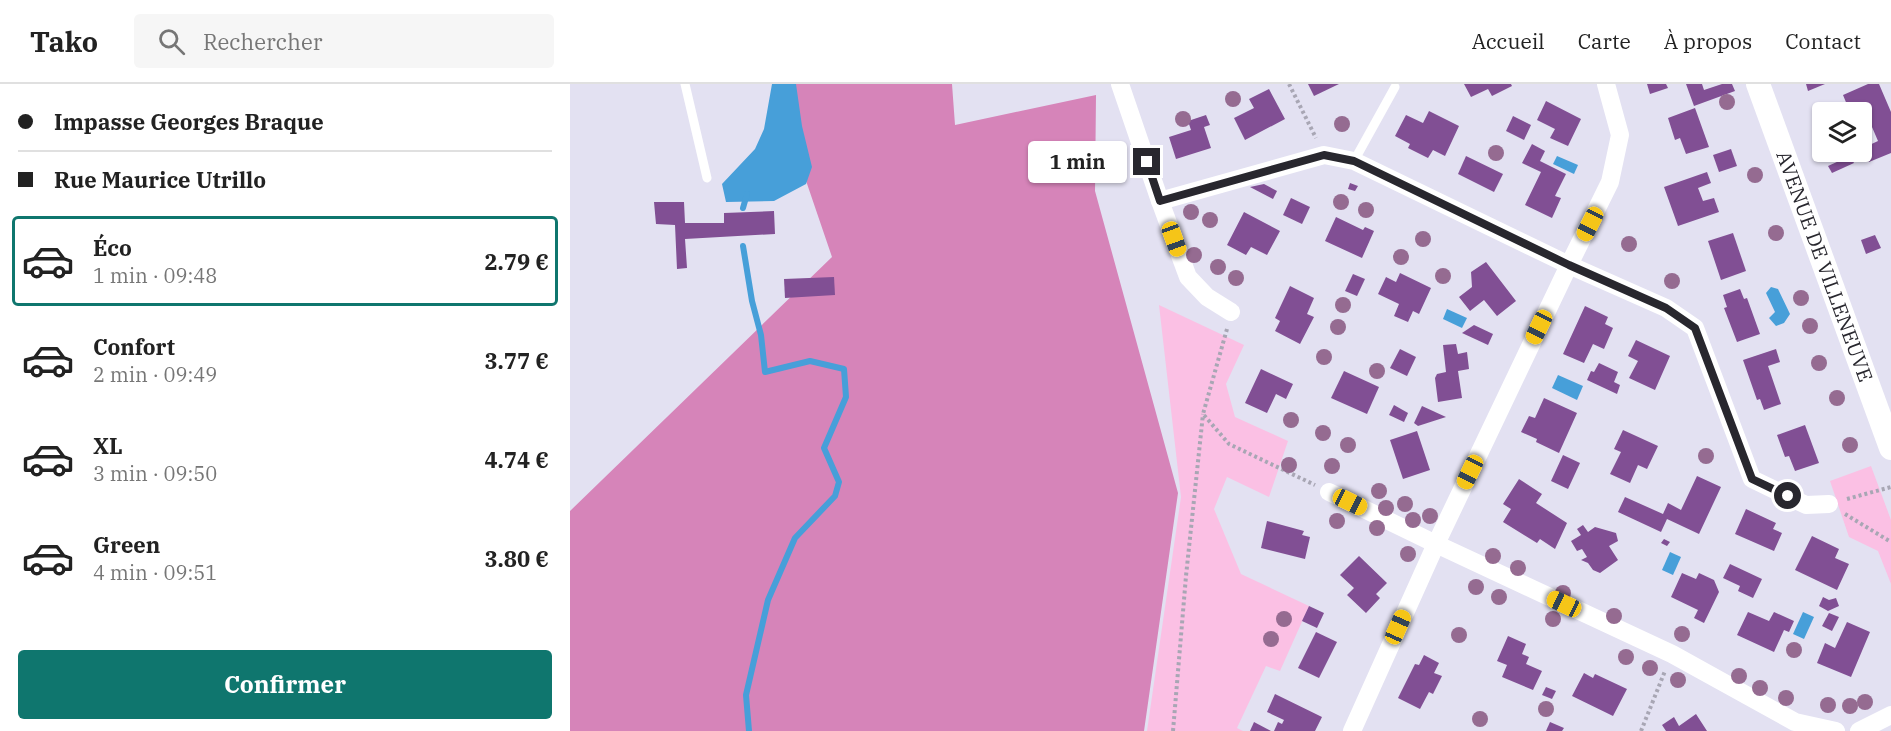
<!DOCTYPE html>
<html lang="fr">
<meta charset="utf-8">
<style>
body{margin:0;font-family:"IBM Plex Serif",serif;background:#f6f6f6;color:#222;height:100vh;display:flex;flex-direction:column;font-size:22px;white-space:nowrap}
*{box-sizing:border-box;margin:0}
p{font-size:20px;color:#767676}
.icon{flex:none;width:33px;height:33px;fill:none;stroke:currentColor;stroke-width:2;stroke-linecap:round;stroke-linejoin:round}
.map{position:relative;flex:1;overflow:hidden}
.side{display:flex;flex-direction:column;background:#fff;width:570px}
.side>*{flex:none}
.guide{display:grid;align-content:center;height:132px;padding:0 18px;background:#fff}
.tools{position:absolute;left:1242px;top:18px;display:grid;gap:12px}
.tools a{display:grid;place-items:center;width:60px;height:60px;border-radius:6px;background:#fff;box-shadow:0 2px 4px #0004;font-size:30px}
.end{position:absolute;width:27px;height:27px;margin:-14px;border:8px solid #28272e;background:#fff;box-shadow:0 0 0 3px #fff}
.from{border-radius:50%}
.bubble{position:absolute;height:42px;border-radius:6px;background:#fff;box-shadow:0 2px 4px #0004;font-size:20px;font-weight:700;line-height:42px;text-align:center}
.car{position:absolute;width:18px;height:36px;margin:-18px -9px;border-radius:8px;box-shadow:0 0 4px 2px #0007;background:linear-gradient(#f5c518 24%,#345 0 40%,#f5c518 0 76%,#345 0 86%,#f5c518 0)}
.guide b{display:flex;align-items:center;gap:21px;height:57px;font-size:22px}
.guide b+b{border-top:2px solid #e0e0e0}
.guide i{width:15px;height:15px;background:#222}
ul{padding:0;list-style:none}
li{display:flex;align-items:center;gap:18px;height:90px;margin:0 12px 9px;padding:0 6px;border:3px solid transparent;border-radius:6px}
li div{flex:1}
li b{display:block;font-size:22px}
li em{font-style:normal;font-weight:700}
li.on{border-color:#0f766e}
li>.icon{width:54px;height:54px;stroke-width:1.5}
.cta{display:flex;gap:12px;margin-top:auto;padding:12px 18px}
.cta a{flex:1;height:69px;border-radius:6px;background:#0f766e;color:#fff;font-size:24px;font-weight:700;line-height:69px;text-align:center}
header{display:flex;align-items:center;gap:36px;box-sizing:border-box;height:84px;padding:0 30px;background:#fff;border-bottom:2px solid #e0e0e0}
header strong{font-size:28px}
nav{display:flex;gap:33px;margin-inline-start:auto;font-size:21px}
.search{width:420px;height:54px;background:#f6f6f6;display:flex;align-items:center;gap:15px;box-sizing:border-box;padding:0 21px;border-radius:6px;color:#767676;font-size:22px}
main{display:flex;flex:1;min-height:0}
.map>svg:first-child{display:block}
.green{fill:#fbc0e4}
.forest{fill:#d684b9}
.water{fill:#479fd9}
.lines{fill:none;stroke-linecap:round;stroke-linejoin:round}
.stream{stroke:#479fd9;stroke-width:6}
.building{fill:#814f94}
.path{stroke:#a8a6b4;stroke-width:4;stroke-dasharray:3 3;stroke-linecap:butt}
.lane{stroke:#fff;stroke-width:9}
.street{stroke:#fff;stroke-width:18}
.secondary{stroke:#fff;stroke-width:24}
.tree{fill:#956b91}
.route{stroke:#28272e;stroke-width:8}
.labels{text-anchor:middle;stroke-width:6;stroke-linejoin:round;paint-order:stroke}
.street-label{font-size:20px;fill:#28272e;stroke:#e3e1f2}
</style>
<header>
<strong>Tako</strong>
<div class="search"><svg class="icon" aria-label="search" viewBox="0 0 24 24"><circle cx="10" cy="10" r="6"/><path d="M15 15l6 6"/></svg>Rechercher</div>
<nav><a>Accueil</a><a>Carte</a><a>À propos</a><a>Contact</a></nav>
</header>
<main>
<section class="side">
<div class="guide">
<b><i class="from"></i>Impasse Georges Braque</b>
<b><i></i>Rue Maurice Utrillo</b>
</div>
<ul>
<li class="on"><svg class="icon" aria-label="car" viewBox="0 0 24 24"><path d="M5 17H2v-5l4-1 3-4h7l3 4 3 1v5h-3M9 17h6M6 11h13"/><circle cx="7" cy="17" r="2"/><circle cx="17" cy="17" r="2"/></svg><div><b>Éco</b><p>1 min · 09:48</p></div><em>2.79 €</em></li>
<li><svg class="icon" aria-label="car" viewBox="0 0 24 24"><path d="M5 17H2v-5l4-1 3-4h7l3 4 3 1v5h-3M9 17h6M6 11h13"/><circle cx="7" cy="17" r="2"/><circle cx="17" cy="17" r="2"/></svg><div><b>Confort</b><p>2 min · 09:49</p></div><em>3.77 €</em></li>
<li><svg class="icon" aria-label="car" viewBox="0 0 24 24"><path d="M5 17H2v-5l4-1 3-4h7l3 4 3 1v5h-3M9 17h6M6 11h13"/><circle cx="7" cy="17" r="2"/><circle cx="17" cy="17" r="2"/></svg><div><b>XL</b><p>3 min · 09:50</p></div><em>4.74 €</em></li>
<li><svg class="icon" aria-label="car" viewBox="0 0 24 24"><path d="M5 17H2v-5l4-1 3-4h7l3 4 3 1v5h-3M9 17h6M6 11h13"/><circle cx="7" cy="17" r="2"/><circle cx="17" cy="17" r="2"/></svg><div><b>Green</b><p>4 min · 09:51</p></div><em>3.80 €</em></li>
</ul>
<div class="cta"><a>Confirmer</a></div>
</section>
<div class="map">
<svg width="1321" height="647" viewBox="0 0 1321 647">
<rect width="100%" height="100%" fill="#e3e1f2"/>
<!-- green -->
<g class="green">
<path d="M589,221L674,261L656,300L665,333L718,357L699,413L657,393L644,425L671,490L739,522L710,587L696,582L667,644L673,647H577L611,413Z"/>
<path d="M1301,382L1321,436V500L1308,467L1279,453L1260,397Z"/>
</g>
<!-- forest -->
<path class="forest" d="M203,0H382L385,41L526,11L525,107L608,409L574,647H0V427L262,173Z"/>
<!-- water -->
<g class="water">
<path d="M202,0H226L232,42L242,83L236,100L204,117L156,118L152,100L185,65L194,45Z"/>
<path d="M987,72L1008,81L1004,90L983,80Z"/>
<path d="M1201,203L1208,205L1220,230L1214,239L1206,242L1199,234L1205,228L1196,209Z"/>
<path d="M877,225L897,234L892,244L873,235Z"/>
<path d="M988,291L1013,302L1007,316L982,304Z"/>
<path d="M1100,468L1111,473L1103,491L1092,486Z"/>
<path d="M1233,528L1244,533L1234,555L1223,550Z"/>
</g>
<g class="lines">
<!-- stream -->
<g class="stream">
<path d="M173,124L177,110"/>
<path d="M173,162L182,217L191,251L195,288L240,277L274,285L276,313L254,364L269,398L265,412L225,454L198,516L176,611L179,647"/>
</g>
</g>
<!-- building -->
<g class="building">
<path d="M738,0H769L744,12Z"/>
<path d="M894,0H941L942,2L922,12L918,5L901,13Z"/>
<path d="M1077,0H1096L1098,4L1080,10Z"/>
<path d="M1116,0H1132L1134,6L1152,0H1162L1165,7L1124,22Z"/>
<path d="M1236,0H1255L1238,7Z"/>
<path d="M1298,0H1309L1321,28V69L1299,78L1293,64L1308,57L1296,29L1292,30V28H1280L1273,11Z"/>
<path d="M699,5L715,35L675,56L664,34L684,24L679,15Z"/>
<path d="M976,17L1011,35L998,62L980,54L985,45L967,36Z"/>
<path d="M1125,24L1139,63L1116,70L1110,54L1105,56L1098,34Z"/>
<path d="M859,27L889,42L875,72L863,66L858,74L838,64L840,60L825,52L836,31L853,39Z"/>
<path d="M636,31L640,41L634,43L641,64L606,75L599,53L621,46L618,37Z"/>
<path d="M943,32L961,41L954,56L936,47Z"/>
<path d="M962,60L975,67L970,77L996,90L985,112L991,114L982,134L955,121L971,88L952,79Z"/>
<path d="M1161,65L1167,82L1149,88L1143,71Z"/>
<path d="M896,72L933,90L924,108L888,90Z"/>
<path d="M1280,72L1284,79L1262,89L1258,82Z"/>
<path d="M1137,88L1141,99L1128,104L1133,117L1144,114L1149,128L1108,142L1094,103Z"/>
<path d="M780,99L788,102L785,107L778,105Z"/>
<path d="M694,100L707,107L703,115L680,103Z"/>
<path d="M721,114L740,123L732,140L713,131Z"/>
<path d="M84,118H114L115,139H154V129L204,127L205,150L115,155L117,184L107,185L105,141L86,140Z"/>
<path d="M674,128L710,147L697,171L681,163L676,171L657,161Z"/>
<path d="M766,133L793,146L795,143L804,147L792,174L755,157Z"/>
<path d="M1163,149L1176,187L1151,196L1138,157Z"/>
<path d="M1305,151L1311,164L1296,170L1291,156Z"/>
<path d="M916,178L946,217L927,232L914,216L900,227L889,213L902,203L901,188Z"/>
<path d="M830,189L861,204L849,230L843,227L838,238L824,232L829,220L808,210L816,193L826,198Z"/>
<path d="M783,190L795,195L787,212L775,207Z"/>
<path d="M264,193L265,211L215,214L214,195Z"/>
<path d="M720,202L744,214L737,230L744,233L730,260L705,247L710,237L705,234Z"/>
<path d="M1170,205L1174,215L1177,214L1190,250L1167,258L1154,224L1157,223L1153,211Z"/>
<path d="M1015,222L1038,233L1035,240L1043,244L1034,265L1023,260L1014,279L993,270Z"/>
<path d="M904,241L923,250L918,261L892,249Z"/>
<path d="M1066,256L1100,272L1085,306L1059,294L1068,277L1058,272Z"/>
<path d="M886,260L888,270L897,268L899,285L888,287L892,314L868,318L865,294L867,290L876,288L873,261Z"/>
<path d="M830,265L846,273L837,292L820,284Z"/>
<path d="M1206,265L1210,278L1198,282L1211,320L1194,326L1190,315L1187,316L1173,276Z"/>
<path d="M1029,279L1048,288L1044,298L1050,301L1047,310L1017,296L1021,287L1024,288Z"/>
<path d="M691,285L723,300L716,315L706,310L697,329L675,319Z"/>
<path d="M774,287L809,303L797,330L761,314Z"/>
<path d="M974,314L1007,329L989,369L966,358L967,355L951,348L959,332L965,334Z"/>
<path d="M824,321L838,329L834,338L819,331Z"/>
<path d="M852,322L876,333L848,342L844,339Z"/>
<path d="M1235,341L1249,379L1225,387L1219,372L1215,373L1207,351Z"/>
<path d="M1053,346L1088,362L1077,385L1068,381L1060,399L1040,390L1051,368L1044,365Z"/>
<path d="M847,347L860,386L833,395L820,356Z"/>
<path d="M993,371L1010,379L998,405L981,397Z"/>
<path d="M1127,392L1151,403L1129,450L1097,435L1091,448L1048,428L1055,413L1093,430L1098,419L1111,426Z"/>
<path d="M949,395L972,410L966,419L997,439L985,465L970,455L967,459L933,438L941,425L933,420Z"/>
<path d="M1176,425L1206,439L1203,445L1212,449L1204,467L1165,450Z"/>
<path d="M697,437L734,447L732,451L740,453L735,475L691,464Z"/>
<path d="M1013,441L1018,448L1025,443L1046,449L1048,457L1039,462L1048,476L1030,489L1023,486L1018,479L1011,476L1017,473L1012,465L1007,467L1001,457L1011,451L1007,445Z"/>
<path d="M1242,452L1269,465L1265,474L1279,480L1267,506L1225,486Z"/>
<path d="M1094,455L1100,458L1097,462L1091,459Z"/>
<path d="M789,472L817,499L806,510L810,514L796,529L777,511L784,504L770,491Z"/>
<path d="M1160,480L1192,495L1183,514L1168,507L1170,502L1153,494Z"/>
<path d="M1112,489L1126,495L1129,489L1144,496L1149,508L1134,539L1124,534L1128,526L1101,513Z"/>
<path d="M1253,513L1259,516L1266,514L1269,522L1258,527L1249,522Z"/>
<path d="M739,522L754,529L747,544L732,537Z"/>
<path d="M1178,528L1199,537L1204,528L1224,537L1219,548L1214,546L1204,568L1167,551Z"/>
<path d="M1259,529L1269,533L1262,547L1252,542Z"/>
<path d="M1277,538L1300,548L1281,593L1247,579L1255,559L1265,564Z"/>
<path d="M746,548L767,558L749,594L728,584Z"/>
<path d="M938,552L956,560L952,570L959,573L956,580L972,587L963,606L932,593L937,581L927,577Z"/>
<path d="M854,571L869,579L864,589L872,592L863,610L859,608L850,625L828,614L845,580L849,581Z"/>
<path d="M1014,589L1023,594L1025,590L1057,605L1043,632L1002,612Z"/>
<path d="M976,603L986,607L982,615L972,611Z"/>
<path d="M705,610L752,633L745,647H704L708,638L712,640L714,636L697,628Z"/>
<path d="M1126,630L1137,647H1096L1092,641L1104,633L1109,642Z"/>
<path d="M684,638L701,647H680Z"/>
<path d="M980,638L994,644L992,647H976Z"/>
</g>
<g class="lines">
<!-- path -->
<g class="path">
<path d="M719,0L746,54"/>
<path d="M657,245L633,330L659,360L745,401"/>
<path d="M1277,415L1321,403"/>
<path d="M1275,430L1321,458"/>
<path d="M603,647L616,492L633,330"/>
<path d="M1071,647L1095,587"/>
</g>
<!-- lane -->
<g class="lane">
<path d="M115,0L137,94"/>
<path d="M784,77L825,3"/>
</g>
<!-- street -->
<g class="street">
<path d="M550,0L590,117L754,71L784,77L999,181L1096,224L1125,244L1182,395L1236,421L1259,420"/>
<path d="M590,117L618,193L637,213L661,228"/>
<path d="M759,408L866,460L1102,570L1225,638L1266,647"/>
<path d="M782,647L866,460L999,181L1040,98L1050,51L1036,0"/>
<path d="M1289,647L1321,631"/>
</g>
<!-- secondary -->
<path class="secondary" id="s1" d="M1188,0L1321,364"/>
</g>
<!-- trees -->
<g class="tree">
<circle cx="663" cy="15" r="8"/>
<circle cx="1157" cy="18" r="8"/>
<circle cx="613" cy="35" r="8"/>
<circle cx="772" cy="40" r="8"/>
<circle cx="926" cy="69" r="8"/>
<circle cx="1185" cy="91" r="8"/>
<circle cx="771" cy="118" r="8"/>
<circle cx="796" cy="126" r="8"/>
<circle cx="621" cy="128" r="8"/>
<circle cx="640" cy="136" r="8"/>
<circle cx="1206" cy="149" r="8"/>
<circle cx="853" cy="155" r="8"/>
<circle cx="1059" cy="160" r="8"/>
<circle cx="624" cy="171" r="8"/>
<circle cx="831" cy="173" r="8"/>
<circle cx="648" cy="183" r="8"/>
<circle cx="873" cy="192" r="8"/>
<circle cx="666" cy="194" r="8"/>
<circle cx="1102" cy="197" r="8"/>
<circle cx="1231" cy="214" r="8"/>
<circle cx="773" cy="221" r="8"/>
<circle cx="1240" cy="242" r="8"/>
<circle cx="768" cy="243" r="8"/>
<circle cx="754" cy="273" r="8"/>
<circle cx="1249" cy="279" r="8"/>
<circle cx="807" cy="287" r="8"/>
<circle cx="1267" cy="314" r="8"/>
<circle cx="721" cy="336" r="8"/>
<circle cx="753" cy="349" r="8"/>
<circle cx="778" cy="361" r="8"/>
<circle cx="1280" cy="361" r="8"/>
<circle cx="1136" cy="372" r="8"/>
<circle cx="719" cy="381" r="8"/>
<circle cx="762" cy="382" r="8"/>
<circle cx="809" cy="407" r="8"/>
<circle cx="835" cy="420" r="8"/>
<circle cx="816" cy="424" r="8"/>
<circle cx="860" cy="432" r="8"/>
<circle cx="843" cy="436" r="8"/>
<circle cx="767" cy="437" r="8"/>
<circle cx="807" cy="444" r="8"/>
<circle cx="838" cy="470" r="8"/>
<circle cx="923" cy="472" r="8"/>
<circle cx="948" cy="484" r="8"/>
<circle cx="906" cy="503" r="8"/>
<circle cx="993" cy="509" r="8"/>
<circle cx="929" cy="513" r="8"/>
<circle cx="1044" cy="532" r="8"/>
<circle cx="714" cy="535" r="8"/>
<circle cx="983" cy="535" r="8"/>
<circle cx="1112" cy="550" r="8"/>
<circle cx="889" cy="551" r="8"/>
<circle cx="701" cy="555" r="8"/>
<circle cx="1224" cy="566" r="8"/>
<circle cx="1056" cy="573" r="8"/>
<circle cx="1080" cy="584" r="8"/>
<circle cx="1169" cy="592" r="8"/>
<circle cx="1108" cy="596" r="8"/>
<circle cx="1190" cy="604" r="8"/>
<circle cx="1216" cy="614" r="8"/>
<circle cx="1295" cy="618" r="8"/>
<circle cx="1258" cy="621" r="8"/>
<circle cx="1280" cy="622" r="8"/>
<circle cx="976" cy="625" r="8"/>
<circle cx="910" cy="635" r="8"/>
</g>
<g class="lines">
<!-- route -->
<path class="route" d="M577,78L590,117L754,71L784,77L999,181L1096,224L1125,244L1182,395L1218,412"/>
</g>
<g class="labels">
<!-- street labels -->
<g class="street-label">
<text dy="7" stroke="none"><textPath href="#s1" startOffset="194">AVENUE DE VILLENEUVE</textPath></text>
</g>
</g>
</svg>
<div class="tools">
<a><svg class="icon" aria-label="layers" viewBox="0 0 24 24"><path d="M12 4l9 5-9 5-9-5zM3 14l9 5 9-5"/></svg></a>
</div>
<i class="end from" style="left:1218px;top:412px"></i>
<i class="end" style="left:577px;top:78px"></i>
<div class="bubble" style="left:458px;top:57px;width:99px">1 min</div>
<i class="car" style="left:1020px;top:140px;rotate:207deg"></i>
<i class="car" style="left:604px;top:155px;rotate:160deg"></i>
<i class="car" style="left:969px;top:243px;rotate:206deg"></i>
<i class="car" style="left:900px;top:388px;rotate:206deg"></i>
<i class="car" style="left:780px;top:418px;rotate:116deg"></i>
<i class="car" style="left:994px;top:520px;rotate:295deg"></i>
<i class="car" style="left:828px;top:543px;rotate:24deg"></i>
</div>
</main>
